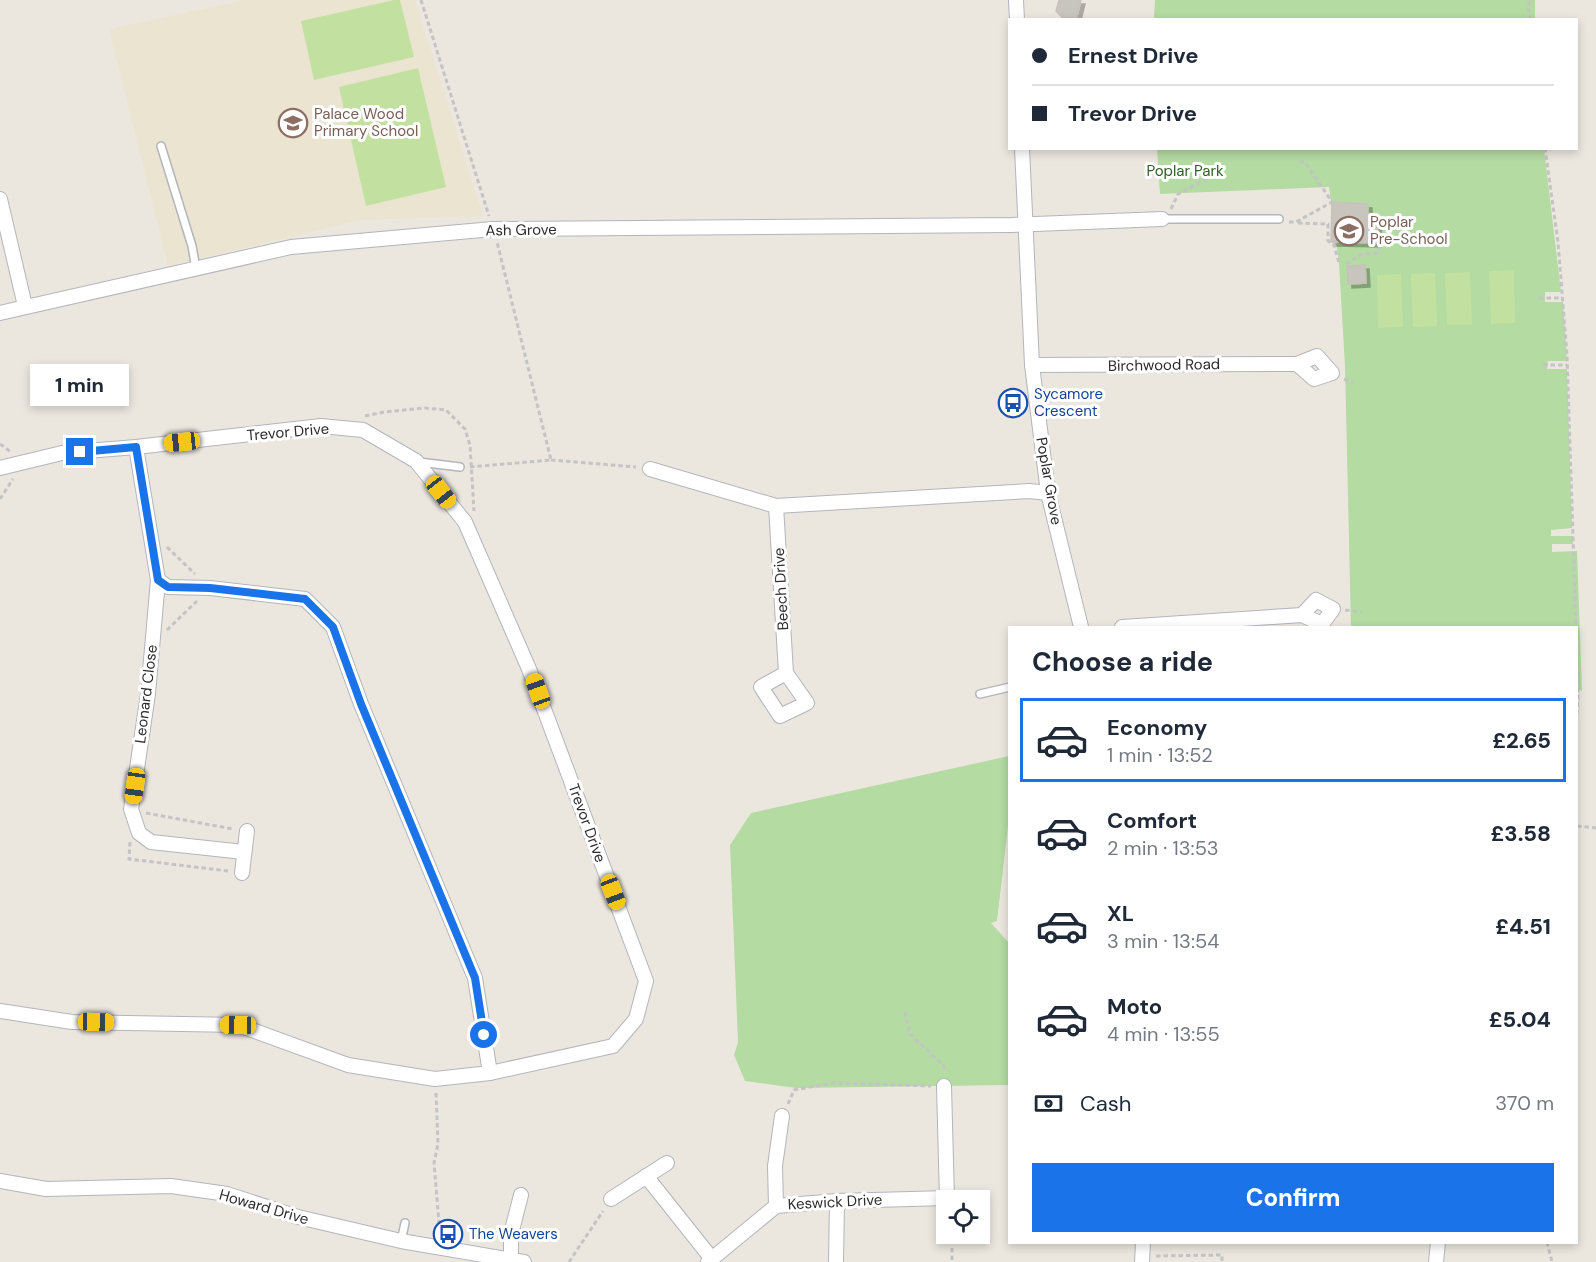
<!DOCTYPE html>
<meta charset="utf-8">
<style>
body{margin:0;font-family:"DM Sans",sans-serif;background:#f2f2f3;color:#1f2937;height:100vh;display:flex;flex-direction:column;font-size:22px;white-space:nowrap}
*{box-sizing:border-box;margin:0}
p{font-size:20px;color:#747a83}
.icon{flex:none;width:33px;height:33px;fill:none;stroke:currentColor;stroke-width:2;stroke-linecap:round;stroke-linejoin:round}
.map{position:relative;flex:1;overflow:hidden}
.sheet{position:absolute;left:1008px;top:626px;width:570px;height:618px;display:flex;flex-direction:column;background:#fff;border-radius:0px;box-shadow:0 3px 9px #0003}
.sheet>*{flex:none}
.top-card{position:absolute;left:1008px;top:18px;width:570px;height:132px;border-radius:0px;box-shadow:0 3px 9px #0003;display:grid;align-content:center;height:132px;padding:0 24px;background:#fff}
.tools{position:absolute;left:936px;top:1190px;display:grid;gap:12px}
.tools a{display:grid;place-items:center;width:54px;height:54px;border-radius:0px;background:#fff;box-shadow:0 3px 9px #0003;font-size:30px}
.end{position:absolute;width:27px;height:27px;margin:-14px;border:8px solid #1a73e8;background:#fff;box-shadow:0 0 0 3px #fff}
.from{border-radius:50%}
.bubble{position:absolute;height:42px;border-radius:0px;background:#fff;box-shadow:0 3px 9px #0003;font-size:20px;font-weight:800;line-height:42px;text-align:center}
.car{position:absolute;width:18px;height:36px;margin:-18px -9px;border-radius:8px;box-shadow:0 0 4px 2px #0007;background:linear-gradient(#f5c518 24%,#345 0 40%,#f5c518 0 76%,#345 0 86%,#f5c518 0)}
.top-card b{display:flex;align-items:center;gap:21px;height:57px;font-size:22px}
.top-card b+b{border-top:2px solid #e0e1e3}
.top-card i{width:15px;height:15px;background:#1f2937}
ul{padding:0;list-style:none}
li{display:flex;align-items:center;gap:18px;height:84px;margin:0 12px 9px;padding:0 12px;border:3px solid transparent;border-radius:0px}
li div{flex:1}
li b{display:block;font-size:22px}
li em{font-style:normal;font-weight:800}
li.on{border-color:#1a73e8}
li>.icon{width:54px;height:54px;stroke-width:1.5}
h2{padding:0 24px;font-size:27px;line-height:72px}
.pay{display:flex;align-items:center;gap:15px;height:66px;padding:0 24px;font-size:22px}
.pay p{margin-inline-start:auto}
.button{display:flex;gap:12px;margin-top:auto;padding:12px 24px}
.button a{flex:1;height:69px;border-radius:0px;background:#1a73e8;color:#fff;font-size:24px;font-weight:800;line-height:69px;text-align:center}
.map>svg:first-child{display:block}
.education{fill:#ebe4d1}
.green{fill:#b3dba2}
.pitch{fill:#c2e1a0}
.building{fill:#c7c5be;stroke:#c7c3b9;stroke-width:1.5;filter:url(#shadow)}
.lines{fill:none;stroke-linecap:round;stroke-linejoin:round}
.lane-casing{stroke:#b3b5bd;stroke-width:10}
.street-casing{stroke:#b3b5bd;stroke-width:16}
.path{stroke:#c4c4c4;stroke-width:3;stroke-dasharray:4.5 3;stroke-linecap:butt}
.lane{stroke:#fff;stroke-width:7}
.street{stroke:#fff;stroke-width:14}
.route{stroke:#1a73e8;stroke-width:8}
.labels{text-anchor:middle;stroke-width:6;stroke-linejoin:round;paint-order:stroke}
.education-label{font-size:15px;fill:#785e54;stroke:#fff;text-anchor:start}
.park-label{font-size:15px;fill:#2c6123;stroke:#fff}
.street-label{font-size:15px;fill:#2b2b2b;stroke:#fff}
.transit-label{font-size:15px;fill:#164399;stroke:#fff;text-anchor:start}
</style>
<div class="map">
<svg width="1596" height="1262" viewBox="0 0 1596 1262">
<defs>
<filter id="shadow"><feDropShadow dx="4" dy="4" stdDeviation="0" flood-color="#0004"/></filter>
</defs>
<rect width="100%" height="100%" fill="#ebe7df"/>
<!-- education -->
<path class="education" d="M245,0H415L483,216L360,220L168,266L109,29Z"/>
<!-- green -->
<g class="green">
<path d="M1155,0H1535V19H1154Z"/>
<path d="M1157,149H1544L1561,292H1545V302H1563L1567,361H1548L1547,369H1567L1572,528L1551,530V536H1573V544H1552V552L1577,551L1582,691L1577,688L1576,627H1351L1345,366L1339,263L1329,187L1160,194Z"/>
<path d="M1009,756V817L997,921L991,923L1009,943V1085L796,1088L745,1081L734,1055L738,1042L730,845L751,813Z"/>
</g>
<!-- pitch -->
<g class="pitch">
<path d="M394,0H400L414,57L314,80L301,21Z"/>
<path d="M418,68L446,187L366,206L339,87Z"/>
<path d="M1514,270L1515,323L1491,324L1489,271Z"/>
<path d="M1470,272L1472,325H1447L1445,273Z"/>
<path d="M1435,273L1437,326L1413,327L1411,274Z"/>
<path d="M1401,274L1403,327L1378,328L1377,275Z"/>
</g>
<!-- building -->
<g class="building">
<path d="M1059,0H1081L1077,16L1072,19L1061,16L1056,11Z"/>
<path d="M1332,202L1368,204V214L1378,215L1377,243L1331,242Z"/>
<path d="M1365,265L1366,283L1348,284L1347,266Z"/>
</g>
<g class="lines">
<!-- lane casing -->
<g class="lane-casing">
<g id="lane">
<path d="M161,146L192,246L196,269"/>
<path d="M1162,219H1279"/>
<path d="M419,462L460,467"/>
<path d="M980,694L1010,687"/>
<path d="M401,1241L405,1223"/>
</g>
</g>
<!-- street casing -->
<g class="street-casing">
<g id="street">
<path d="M1016,0L1017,20"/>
<path d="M1022,148L1032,365L1048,493L1081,627"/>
<path d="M0,199L25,306"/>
<path d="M0,313L291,247L493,229L1011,225L1162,219"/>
<path d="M1032,365L1297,364L1317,356L1332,373L1314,379L1297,364"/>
<path d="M136,447L158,580L148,694L131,809L139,833L151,842L244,852"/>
<path d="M0,468L62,453L136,447L321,426L363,430L416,461L465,522L475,545L529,669L646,981L636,1019L613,1046L490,1073L435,1079L348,1065L238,1025L72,1022L0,1011"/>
<path d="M650,469L776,506L1029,491L1048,493"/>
<path d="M776,506L786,673L807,703L780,716L761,687L786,673"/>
<path d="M158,580L168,587L210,588L305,599L333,627L361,704L475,978L490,1073"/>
<path d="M1122,627L1302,615L1322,624L1333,609L1316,600L1302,615"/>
<path d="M242,873L247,831"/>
<path d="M944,1086L947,1200"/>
<path d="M646,1176L712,1259"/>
<path d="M0,1181L46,1189L171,1186L227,1194L298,1217L401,1241L524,1262"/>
<path d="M611,1199L667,1163"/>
<path d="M776,1206L775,1166L782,1116"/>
<path d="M951,1233V1235"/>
<path d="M511,1259V1234L521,1195"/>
<path d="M708,1262L776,1206L837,1201L947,1198"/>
<path d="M836,1262L837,1201"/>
<path d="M1142,1262L1143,1242"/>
<path d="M1436,1262L1438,1242"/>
</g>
</g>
<!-- path -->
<g class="path">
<path d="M421,0L489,216"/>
<path d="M1530,20L1528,7L1530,0"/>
<path d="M1545,148L1558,242L1567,355L1576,627"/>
<path d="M1171,209L1178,194L1206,179"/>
<path d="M1289,222H1296L1332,202L1305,162H1297"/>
<path d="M1298,223L1328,224V241L1334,245L1339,263"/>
<path d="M1346,264L1360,255L1378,253L1385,225"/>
<path d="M1539,298H1562"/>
<path d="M1543,365H1567"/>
<path d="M1344,379L1354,383"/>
<path d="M365,416L384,412L425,408L446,410L465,429L470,445L474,511"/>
<path d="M0,444L11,452"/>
<path d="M551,460L636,467"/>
<path d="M470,467L551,460L497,242"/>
<path d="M0,499L13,479"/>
<path d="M167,547L195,574"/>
<path d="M1345,610L1361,612"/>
<path d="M167,630L197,601"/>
<path d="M1576,650L1578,694L1576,731"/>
<path d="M146,813L233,829"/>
<path d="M1577,826L1596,828"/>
<path d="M130,842L129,859L228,871"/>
<path d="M905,1012L910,1034L944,1066V1072"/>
<path d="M436,1093L438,1144L434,1163L440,1235"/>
<path d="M788,1104L794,1090L833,1083L931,1086"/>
<path d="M1547,1242L1552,1262"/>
<path d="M952,1248V1262"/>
<path d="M1156,1256L1222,1255V1262"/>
<path d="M569,1262L603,1211"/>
</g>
<!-- lane -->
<use href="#lane" class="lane"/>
<!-- street -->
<use href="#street" class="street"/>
</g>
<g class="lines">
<!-- route -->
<path class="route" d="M80,452L136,447L158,580L168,587L210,588L305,599L333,627L361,704L475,978L484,1035"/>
</g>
<!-- icons -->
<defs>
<g id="school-ring" transform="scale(1.5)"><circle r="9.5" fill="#fff" stroke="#8d6e63" stroke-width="1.5"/><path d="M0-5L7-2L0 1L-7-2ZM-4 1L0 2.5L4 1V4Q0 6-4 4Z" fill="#8d6e63"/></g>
<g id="bus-ring" transform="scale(1.5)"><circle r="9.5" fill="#fff" stroke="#1a4fb4" stroke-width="1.5"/><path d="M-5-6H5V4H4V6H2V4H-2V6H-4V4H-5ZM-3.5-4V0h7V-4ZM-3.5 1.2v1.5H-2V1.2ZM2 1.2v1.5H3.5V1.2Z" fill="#1a4fb4"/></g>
</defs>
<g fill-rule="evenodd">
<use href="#school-ring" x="293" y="123"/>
<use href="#school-ring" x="1349" y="231"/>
<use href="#bus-ring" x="1013" y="403"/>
<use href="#bus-ring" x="448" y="1234"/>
</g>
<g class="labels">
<!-- education labels -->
<g class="education-label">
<text x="314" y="119">Palace Wood<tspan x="314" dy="17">Primary School</tspan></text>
<text x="1370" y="227">Poplar<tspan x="1370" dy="17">Pre-School</tspan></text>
</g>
<!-- park labels -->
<g class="park-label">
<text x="1185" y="176">Poplar Park</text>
</g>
<!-- street labels -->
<g class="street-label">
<text transform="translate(521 230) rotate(-1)" y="5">Ash Grove</text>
<text transform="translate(1164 365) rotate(-1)" y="5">Birchwood Road</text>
<text transform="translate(288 432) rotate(-5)" y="5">Trevor Drive</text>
<text transform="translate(1049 481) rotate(80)" y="5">Poplar Grove</text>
<text transform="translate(781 589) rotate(-93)" y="5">Beech Drive</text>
<text transform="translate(146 694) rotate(-83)" y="5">Leonard Close</text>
<text transform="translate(587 823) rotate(70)" y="5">Trevor Drive</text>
<text transform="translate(835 1202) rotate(-3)" y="5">Keswick Drive</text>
<text transform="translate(264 1207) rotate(16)" y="5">Howard Drive</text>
</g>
<!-- transit labels -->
<g class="transit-label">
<text x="1034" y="399">Sycamore<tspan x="1034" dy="17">Crescent</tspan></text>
<text x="469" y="1239">The Weavers</text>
</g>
</g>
</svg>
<div class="tools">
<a><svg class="icon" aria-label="locate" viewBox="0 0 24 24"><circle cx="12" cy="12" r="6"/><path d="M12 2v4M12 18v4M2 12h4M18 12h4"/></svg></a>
</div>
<i class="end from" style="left:484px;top:1035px"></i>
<i class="end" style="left:80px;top:452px"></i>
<div class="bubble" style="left:30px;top:364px;width:99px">1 min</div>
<i class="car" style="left:182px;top:442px;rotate:264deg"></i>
<i class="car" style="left:441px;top:492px;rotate:142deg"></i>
<i class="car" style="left:538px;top:691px;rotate:340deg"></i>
<i class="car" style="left:135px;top:786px;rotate:188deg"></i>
<i class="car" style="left:613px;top:892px;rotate:159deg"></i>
<i class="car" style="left:96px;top:1022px;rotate:91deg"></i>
<i class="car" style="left:238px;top:1025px;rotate:271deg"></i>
<div class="top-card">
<b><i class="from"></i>Ernest Drive</b>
<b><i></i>Trevor Drive</b>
</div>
<section class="sheet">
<h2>Choose a ride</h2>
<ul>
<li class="on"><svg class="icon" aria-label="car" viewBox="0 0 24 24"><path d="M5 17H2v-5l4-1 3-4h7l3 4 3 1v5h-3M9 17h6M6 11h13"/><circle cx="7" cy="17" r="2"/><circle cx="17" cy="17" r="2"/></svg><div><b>Economy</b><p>1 min · 13:52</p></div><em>£2.65</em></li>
<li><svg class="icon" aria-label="car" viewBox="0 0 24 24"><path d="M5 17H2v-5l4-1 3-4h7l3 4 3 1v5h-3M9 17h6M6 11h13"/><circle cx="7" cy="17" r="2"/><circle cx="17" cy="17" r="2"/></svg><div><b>Comfort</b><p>2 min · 13:53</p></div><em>£3.58</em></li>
<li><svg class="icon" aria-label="car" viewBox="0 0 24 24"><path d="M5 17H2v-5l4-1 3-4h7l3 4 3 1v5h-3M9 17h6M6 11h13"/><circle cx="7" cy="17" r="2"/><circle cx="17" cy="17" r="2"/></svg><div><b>XL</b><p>3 min · 13:54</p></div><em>£4.51</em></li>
<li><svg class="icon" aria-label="car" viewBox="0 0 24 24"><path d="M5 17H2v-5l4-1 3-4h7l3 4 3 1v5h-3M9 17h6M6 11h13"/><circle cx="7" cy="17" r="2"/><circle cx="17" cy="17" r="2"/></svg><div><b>Moto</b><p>4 min · 13:55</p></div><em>£5.04</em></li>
</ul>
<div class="pay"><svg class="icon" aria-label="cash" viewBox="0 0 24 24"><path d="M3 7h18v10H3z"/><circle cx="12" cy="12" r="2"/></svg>Cash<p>370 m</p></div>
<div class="button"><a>Confirm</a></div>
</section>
</div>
